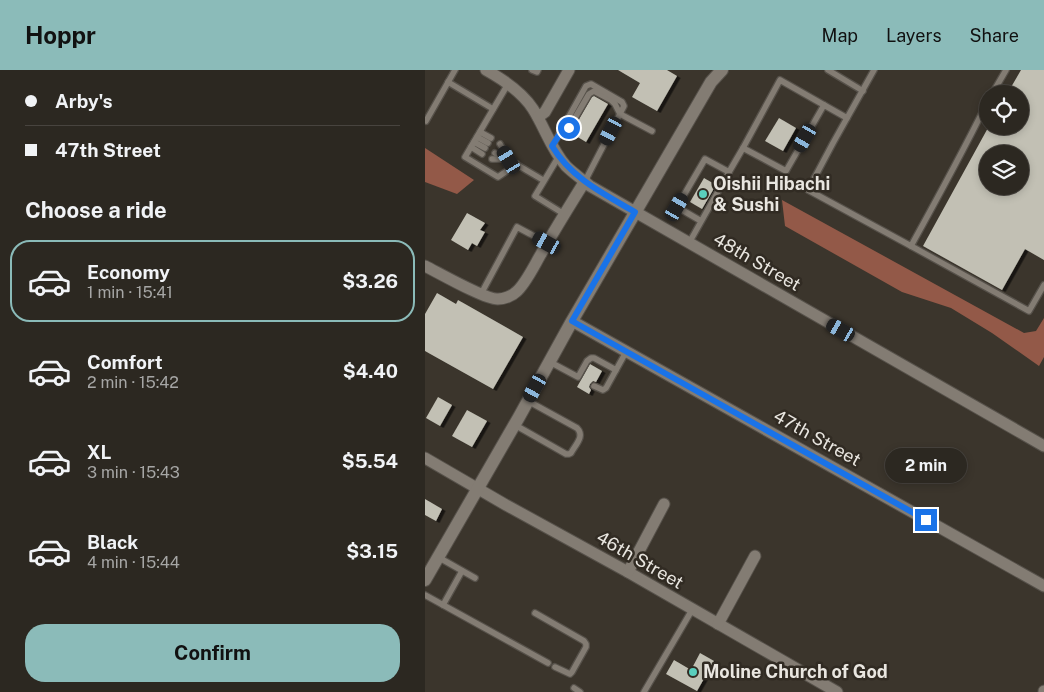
<!DOCTYPE html>
<meta charset="utf-8">
<style>
body{margin:0;font-family:"Public Sans",sans-serif;background:#34302a;color:#f1f3f6;height:100vh;display:flex;flex-direction:column;font-size:19px;white-space:nowrap}
*{box-sizing:border-box;margin:0}
p{font-size:16px;color:#a6a6a5}
.icon{flex:none;width:28px;height:28px;fill:none;stroke:currentColor;stroke-width:2;stroke-linecap:round;stroke-linejoin:round}
.map{position:relative;flex:1;overflow:hidden}
.drawer{display:flex;flex-direction:column;background:#2c2821;width:425px}
.drawer>*{flex:none}
.banner{display:grid;align-content:center;height:110px;padding:0 25px;background:#2c2821}
.controls{position:absolute;left:554px;top:15px;display:grid;gap:10px}
.controls a{display:grid;place-items:center;width:50px;height:50px;border-radius:50%;background:#2c2821;box-shadow:0 2px 8px #0003,0 0 0 1px #48443f;font-size:25px}
.end{position:absolute;width:22px;height:22px;margin:-11px;border:6px solid #1a73e8;background:#fff;box-shadow:0 0 0 2px #fff}
.from{border-radius:50%}
.bubble{position:absolute;height:35px;border-radius:18px;background:#2c2821;box-shadow:0 2px 8px #0003,0 0 0 1px #48443f;font-size:16px;font-weight:700;line-height:35px;text-align:center}
.car{position:absolute;width:15px;height:30px;margin:-15px -8px;border-radius:6px;box-shadow:0 0 4px 1px #0007;background:linear-gradient(#222 24%,#8ab4d8 0 40%,#222 0 76%,#8ab4d8 0 86%,#222 0)}
.banner b{display:flex;align-items:center;gap:18px;height:48px;font-size:19px}
.banner b+b{border-top:1px solid #48443f}
.banner i{width:12px;height:12px;background:#f1f3f6}
ul{padding:0;list-style:none}
li{display:flex;align-items:center;gap:15px;height:82px;margin:0 10px 8px;padding:0 15px;border:2px solid transparent;border-radius:20px}
li div{flex:1}
li b{display:block;font-size:19px}
li em{font-style:normal;font-weight:700}
li.selected{border-color:#8bbbb9}
li>.icon{width:45px;height:45px;stroke-width:1.5}
h2{padding:0 25px;font-size:22px;line-height:60px}
.button{display:flex;gap:10px;margin-top:auto;padding:10px 25px}
.button a{flex:1;height:58px;border-radius:20px;background:#8bbbb9;color:#111;font-size:20px;font-weight:700;line-height:58px;text-align:center}
header{display:flex;align-items:center;gap:30px;box-sizing:border-box;height:70px;padding:0 25px;background:#8bbbb9;color:#111}
header strong{font-size:24px}
nav{display:flex;gap:28px;margin-inline-start:auto;font-size:18px}
main{display:flex;flex:1;min-height:0}
.map>svg:first-child{display:block}
.forest{fill:#935948}
.building{fill:#c2c0b4;fill-rule:evenodd;filter:url(#shadow)}
.lines{fill:none;stroke-linecap:round;stroke-linejoin:round}
.lane-casing{stroke:#56514a;stroke-width:8}
.street-casing{stroke:#56514a;stroke-width:13}
.secondary-casing{stroke:#56514a;stroke-width:14}
.lane{stroke:#837c73;stroke-width:5.5}
.street{stroke:#837c73;stroke-width:11}
.secondary{stroke:#837c73;stroke-width:12}
.route{stroke:#1a73e8;stroke-width:6}
.poi-dot{fill:#5acebd;stroke:#312b23;stroke-width:2}
.labels{text-anchor:middle;stroke-width:5;stroke-linejoin:round;paint-order:stroke}
.poi-label{font-size:18px;font-weight:bold;fill:#e9e6e0;stroke:#312b23;text-anchor:start}
.street-label{font-size:18px;fill:#e9e6e0;stroke:#312b23}
</style>
<header>
<strong>Hoppr</strong>
<nav><a>Map</a><a>Layers</a><a>Share</a></nav>
</header>
<main>
<section class="drawer">
<div class="banner">
<b><i class="from"></i>Arby's</b>
<b><i></i>47th Street</b>
</div>
<h2>Choose a ride</h2>
<ul>
<li class="selected"><svg class="icon" aria-label="car" viewBox="0 0 24 24"><path d="M5 17H2v-5l4-1 3-4h7l3 4 3 1v5h-3M9 17h6M6 11h13"/><circle cx="7" cy="17" r="2"/><circle cx="17" cy="17" r="2"/></svg><div><b>Economy</b><p>1 min · 15:41</p></div><em>$3.26</em></li>
<li><svg class="icon" aria-label="car" viewBox="0 0 24 24"><path d="M5 17H2v-5l4-1 3-4h7l3 4 3 1v5h-3M9 17h6M6 11h13"/><circle cx="7" cy="17" r="2"/><circle cx="17" cy="17" r="2"/></svg><div><b>Comfort</b><p>2 min · 15:42</p></div><em>$4.40</em></li>
<li><svg class="icon" aria-label="car" viewBox="0 0 24 24"><path d="M5 17H2v-5l4-1 3-4h7l3 4 3 1v5h-3M9 17h6M6 11h13"/><circle cx="7" cy="17" r="2"/><circle cx="17" cy="17" r="2"/></svg><div><b>XL</b><p>3 min · 15:43</p></div><em>$5.54</em></li>
<li><svg class="icon" aria-label="car" viewBox="0 0 24 24"><path d="M5 17H2v-5l4-1 3-4h7l3 4 3 1v5h-3M9 17h6M6 11h13"/><circle cx="7" cy="17" r="2"/><circle cx="17" cy="17" r="2"/></svg><div><b>Black</b><p>4 min · 15:44</p></div><em>$3.15</em></li>
</ul>
<div class="button"><a>Confirm</a></div>
</section>
<div class="map">
<svg width="619" height="622" viewBox="0 0 619 622">
<defs>
<filter id="shadow"><feDropShadow dx="3.5" dy="2" stdDeviation="0" flood-color="#0009"/></filter>
</defs>
<rect width="100%" height="100%" fill="#3b352c"/>
<!-- forest -->
<g class="forest">
<path d="M0,78L49,110L32,124L0,112Z"/>
<path d="M357,130L599,263L611,261L619,248V287L614,296L567,263L526,238L477,222L360,156Z"/>
</g>
<!-- building -->
<g class="building">
<path d="M193,0H242L252,6L232,41L207,27L215,13Z"/>
<path d="M596,0H619V190L600,179L577,220L498,176L564,56H595V24H582ZM562,84H595V116H562Z"/>
<path d="M169,26L183,34L161,72L146,63L167,27Z"/>
<path d="M354,48L371,58L358,81L340,71Z"/>
<path d="M279,108L291,115L277,139L265,132Z"/>
<path d="M42,143L60,153L55,160L60,162L52,176L47,173L43,180L26,170Z"/>
<path d="M12,223L31,234L33,230L98,267L68,319L0,281V244Z"/>
<path d="M165,294L177,301L171,312L168,311L165,314L164,317L166,320L164,324L152,317Z"/>
<path d="M13,327L27,335L15,356L1,348Z"/>
<path d="M42,340L62,351L47,377L27,366Z"/>
<path d="M0,429L17,439L11,451L0,445Z"/>
<path d="M275,583L289,591L272,621L241,604L249,590L266,600Z"/>
</g>
<g class="lines">
<!-- lane casing -->
<g class="lane-casing">
<g id="lane">
<path d="M107,0L112,2L113,0"/>
<path d="M403,0L438,21"/>
<path d="M449,0L408,73L383,120L486,176C512,129 538,81 562,33"/>
<path d="M23,12L68,39"/>
<path d="M83,14L40,87L73,107L92,94"/>
<path d="M567,24L581,0"/>
<path d="M1,51L30,0"/>
<path d="M137,59L144,58L164,24L169,21L186,30L190,34L195,44L227,61"/>
<path d="M55,62L66,68"/>
<path d="M52,67L63,73"/>
<path d="M49,72L60,78"/>
<path d="M75,74L84,90"/>
<path d="M128,75L161,16L166,14L197,32L199,36L160,111"/>
<path d="M46,77L57,84"/>
<path d="M318,78L355,10L399,35"/>
<path d="M70,83L84,90L118,110"/>
<path d="M134,86L110,126L139,144"/>
<path d="M67,89H79"/>
<path d="M304,102L318,78L361,101L399,35L422,48"/>
<path d="M264,173L304,102L280,89L252,137L276,151"/>
<path d="M486,176L604,241L619,215"/>
<path d="M56,224L92,157L122,173"/>
<path d="M125,292L153,307L162,291L166,288H169L191,300L201,282"/>
<path d="M169,316L178,320L181,318L191,300"/>
<path d="M90,355L141,384H144L146,383C151,374 160,366 152,358L103,331"/>
<path d="M13,487L50,508"/>
<path d="M0,525L123,593"/>
<path d="M18,535L37,501"/>
<path d="M110,543L159,571L161,574V577L147,602L145,604L130,597"/>
<path d="M149,618L155,622"/>
<path d="M219,622L267,540"/>
</g>
</g>
<!-- street casing -->
<g class="street-casing">
<g id="street">
<path d="M61,0C79,10 97,22 108,39C120,58 126,79 141,96C148,103 157,109 165,116L619,376"/>
<path d="M113,47L120,42L144,0"/>
<path d="M0,196C14,203 61,230 73,229C79,229 87,226 91,222C100,215 110,194 116,184C130,159 145,135 160,111"/>
<path d="M147,251L619,516"/>
<path d="M0,388L81,435L203,502L412,622"/>
<path d="M203,502L239,434"/>
<path d="M293,554L330,486"/>
<path d="M619,622V621"/>
</g>
</g>
<!-- secondary casing -->
<g class="secondary-casing">
<path id="secondary" d="M0,510L94,347L147,251L286,12L297,0"/>
</g>
<!-- lane -->
<use href="#lane" class="lane"/>
<!-- street -->
<use href="#street" class="street"/>
<!-- secondary -->
<use href="#secondary" class="secondary"/>
</g>
<g class="lines">
<!-- route -->
<path class="route" d="M144,58L138,59L127,76C146,108 179,124 210,142L147,251L501,450"/>
</g>
<!-- markers -->
<g class="poi-dot">
<circle cx="278" cy="124" r="5"/>
<circle cx="268" cy="602" r="5"/>
</g>
<g class="labels">
<!-- poi labels -->
<g class="poi-label">
<text x="288" y="120">Oishii Hibachi<tspan x="288" dy="21">&amp; Sushi</tspan></text>
<text x="278" y="608">Moline Church of God</text>
</g>
<!-- street labels -->
<g class="street-label">
<text transform="translate(332 192) rotate(30)" y="6">48th Street</text>
<text transform="translate(392 368) rotate(29)" y="6">47th Street</text>
<text transform="translate(215 490) rotate(30)" y="6">46th Street</text>
</g>
</g>
</svg>
<div class="controls">
<a><svg class="icon" aria-label="locate" viewBox="0 0 24 24"><circle cx="12" cy="12" r="6"/><path d="M12 2v4M12 18v4M2 12h4M18 12h4"/></svg></a>
<a><svg class="icon" aria-label="layers" viewBox="0 0 24 24"><path d="M12 4l9 5-9 5-9-5zM3 14l9 5 9-5"/></svg></a>
</div>
<i class="end from" style="left:144px;top:58px"></i>
<i class="end" style="left:501px;top:450px"></i>
<div class="bubble" style="left:460px;top:378px;width:82px">2 min</div>
<i class="car" style="left:186px;top:61px;rotate:208deg"></i>
<i class="car" style="left:380px;top:68px;rotate:210deg"></i>
<i class="car" style="left:84px;top:90px;rotate:329deg"></i>
<i class="car" style="left:252px;top:137px;rotate:30deg"></i>
<i class="car" style="left:122px;top:173px;rotate:299deg"></i>
<i class="car" style="left:416px;top:260px;rotate:300deg"></i>
<i class="car" style="left:110px;top:318px;rotate:209deg"></i>
</div>
</main>
